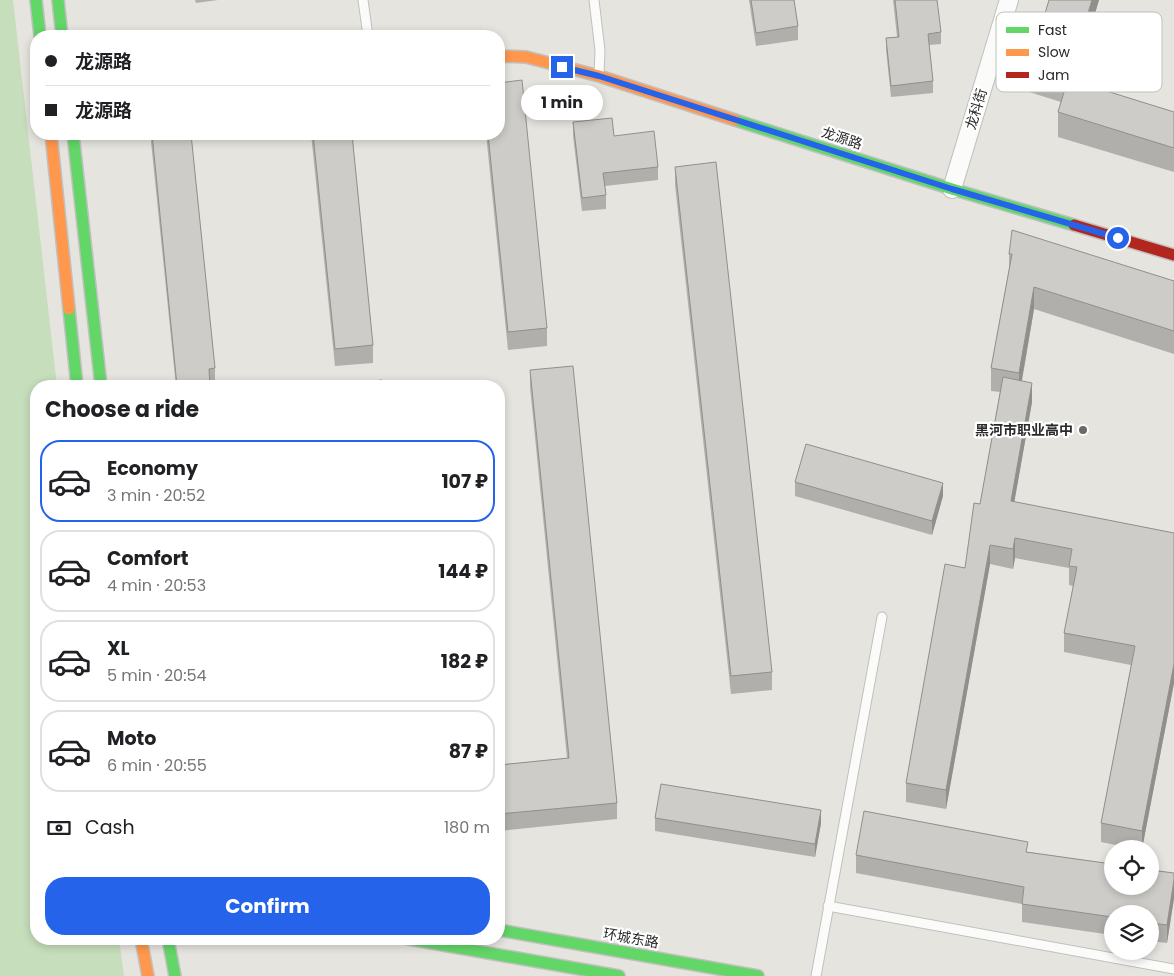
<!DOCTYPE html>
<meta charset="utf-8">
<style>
body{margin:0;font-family:Poppins,"Noto Sans SC",sans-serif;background:#f6f6f6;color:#202124;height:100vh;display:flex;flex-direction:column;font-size:19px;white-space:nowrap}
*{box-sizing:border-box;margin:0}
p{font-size:16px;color:#757577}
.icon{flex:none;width:28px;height:28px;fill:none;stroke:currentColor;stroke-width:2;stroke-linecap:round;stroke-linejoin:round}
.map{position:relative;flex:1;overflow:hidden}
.panel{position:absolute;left:30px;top:380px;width:475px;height:565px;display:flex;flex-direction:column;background:#fff;border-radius:20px;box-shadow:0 2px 8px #0003}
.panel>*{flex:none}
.hud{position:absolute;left:30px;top:30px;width:475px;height:110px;border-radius:20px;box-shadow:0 2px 8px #0003;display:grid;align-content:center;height:110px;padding:0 15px;background:#fff}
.tools{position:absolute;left:1104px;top:840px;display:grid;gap:10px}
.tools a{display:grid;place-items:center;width:55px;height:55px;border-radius:50%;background:#fff;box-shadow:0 2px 8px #0003;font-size:25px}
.end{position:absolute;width:22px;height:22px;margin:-11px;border:6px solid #2563eb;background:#fff;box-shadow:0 0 0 2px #fff}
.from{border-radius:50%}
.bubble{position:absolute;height:35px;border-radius:18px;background:#fff;box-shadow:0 2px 8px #0003;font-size:16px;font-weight:700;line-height:35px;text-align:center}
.hud b{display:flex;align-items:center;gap:18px;height:48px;font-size:19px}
.hud b+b{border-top:1px solid #e0e0e0}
.hud i{width:12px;height:12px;background:#202124}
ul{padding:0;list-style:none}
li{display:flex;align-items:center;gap:15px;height:82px;margin:0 10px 8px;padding:0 5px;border:2px solid #e0e0e0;border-radius:20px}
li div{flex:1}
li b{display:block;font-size:19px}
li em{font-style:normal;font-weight:700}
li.active{border-color:#2563eb}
li>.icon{width:45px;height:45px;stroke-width:1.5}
h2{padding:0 15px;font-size:22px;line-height:60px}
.pay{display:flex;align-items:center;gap:12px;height:55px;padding:0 15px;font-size:19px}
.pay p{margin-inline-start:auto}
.button{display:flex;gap:10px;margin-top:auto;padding:10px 15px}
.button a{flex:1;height:58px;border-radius:20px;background:#2563eb;color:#fff;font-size:20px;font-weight:700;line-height:58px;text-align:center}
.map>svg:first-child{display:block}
.green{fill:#c6debc}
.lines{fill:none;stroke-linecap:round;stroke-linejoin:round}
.lane-casing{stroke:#c1c0c0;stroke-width:11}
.street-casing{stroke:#c1c0c0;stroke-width:20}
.fast-casing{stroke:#c1c0c0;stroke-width:14}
.slow-casing{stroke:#c1c0c0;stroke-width:14}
.jam-casing{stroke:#c1c0c0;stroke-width:14}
.lane{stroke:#fbfbfa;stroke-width:9}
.street{stroke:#fbfbfa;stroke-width:18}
.fast{stroke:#63d668;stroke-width:11}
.slow{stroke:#ff974d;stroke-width:11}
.jam{stroke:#b3261e;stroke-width:11}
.wall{fill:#b1afac}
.shaded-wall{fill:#908f8c}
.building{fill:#ceccc8;stroke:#908f8c}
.route{stroke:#2563eb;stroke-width:6}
.poi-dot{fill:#6b6a69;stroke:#fff;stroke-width:2}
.labels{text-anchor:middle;stroke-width:4.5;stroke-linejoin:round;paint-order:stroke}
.street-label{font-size:14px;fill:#292929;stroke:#fff}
.poi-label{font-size:14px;font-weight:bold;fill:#292929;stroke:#fff;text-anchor:end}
.key{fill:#fff;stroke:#bfbfbf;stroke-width:1}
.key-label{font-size:14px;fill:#292929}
</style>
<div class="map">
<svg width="1174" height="976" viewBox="0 0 1174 976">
<rect width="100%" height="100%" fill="#e6e4df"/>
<!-- green -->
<path class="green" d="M0,0H13L57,386H36V939H119L124,976H0Z"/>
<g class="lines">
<!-- lane casing -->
<g class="lane-casing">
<g id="lane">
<path d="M363,0L368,36"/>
<path d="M594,0L600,50L599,74"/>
<path d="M828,906L1174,969"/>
<path d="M816,976L882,617"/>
</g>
</g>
<!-- street casing -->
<g class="street-casing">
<path id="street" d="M952,189L1009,0"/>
</g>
<!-- fast casing -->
<g class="fast-casing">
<g id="fast">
<path d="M36,0L40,36"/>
<path d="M58,0L62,36"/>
<path d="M735,120L952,189L1074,225"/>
<path d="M73,134L101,386"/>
<path d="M69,309L77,386"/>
<path d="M499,930L758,976"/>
<path d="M168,939L175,976"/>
<path d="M409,939L619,976"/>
</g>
</g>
<!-- slow casing -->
<g class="slow-casing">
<g id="slow">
<path d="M499,56L526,57L599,76L735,120"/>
<path d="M51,134L69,309"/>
<path d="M141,939L148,976"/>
</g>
</g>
<!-- jam casing -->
<g class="jam-casing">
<path id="jam" d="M1074,225L1174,255"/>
</g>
<!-- lane -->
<use href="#lane" class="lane"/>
<!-- street -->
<use href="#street" class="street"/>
<!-- fast -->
<use href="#fast" class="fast"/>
<!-- slow -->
<use href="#slow" class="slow"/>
<!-- jam -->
<use href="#jam" class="jam"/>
</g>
<!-- wall -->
<g class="wall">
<path d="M195,0H218L196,3Z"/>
<path d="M749,0H794L798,26V40L756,46Z"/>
<path d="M893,0H937L941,32V44L929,45L933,81V93L891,97L886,50V38L897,37Z"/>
<path d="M1049,0H1099L1075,81L1174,112V172L1058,137V112L1061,102L1029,92V67Z"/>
<path d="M573,122L658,167V180L605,186L606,195V209L582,211L573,136Z"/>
<path d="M151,134H191L215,368V386H176L151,142Z"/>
<path d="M311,134H352L373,345V363L335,366Z"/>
<path d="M486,134H499L547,328V346L508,350Z"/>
<path d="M675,167L772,672V690L731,694L675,185Z"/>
<path d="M1009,254L1174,281V354L1034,309L1022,381L1032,402L1014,502L1174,533V683L1142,849H1135L1101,842V823L1131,665L1064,652V633L1073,586L1069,585V568L1015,558L1013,569L990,564L946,809L906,802V783L965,568L980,504L1000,392L991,391V368L1009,269Z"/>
<path d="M530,370L617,803V819L499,831V765L567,758L530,387Z"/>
<path d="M795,482L943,496L932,535L795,496Z"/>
<path d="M655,818L821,823L815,857L655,831Z"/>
<path d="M1028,852L1174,873V898L1167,943L1150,941V914H1112V935L1022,922V904L856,873V855Z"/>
</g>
<!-- shaded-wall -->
<g class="shaded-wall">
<path d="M1092,0H1099L1068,104V79Z"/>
<path d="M1034,287V309L1019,396V373Z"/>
<path d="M1032,383V402L1011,521V501Z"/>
<path d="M943,483V496L932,535V521Z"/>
<path d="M1015,538V558L1013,569V549Z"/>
<path d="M990,545V564L946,809V790Z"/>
<path d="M1174,664V683L1142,849V831Z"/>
<path d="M821,810V823L815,857V844Z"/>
<path d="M1174,880V898L1167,943V925Z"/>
</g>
<!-- building -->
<g class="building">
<path d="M751,0H794L798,26L756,33Z"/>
<path d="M895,0H937L941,32L928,34L933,81L891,86L886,38L899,37Z"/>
<path d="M1049,0H1092L1068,79L1029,67Z"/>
<path d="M1068,79L1174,112V148L1058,112Z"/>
<path d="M522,80L547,328L508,332L488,134H499V83Z"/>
<path d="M612,118L614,136L654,131L658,167L603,173L606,195L582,198L573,122Z"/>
<path d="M152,134H191L215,368L209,369L210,386H177Z"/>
<path d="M313,134H352L373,345L335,349Z"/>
<path d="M716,162L772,672L731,676L675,167Z"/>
<path d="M1012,230L1174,281V331L1034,287L1019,373L991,368L1012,254H1009Z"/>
<path d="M573,366L617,803L499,814V765L569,758L530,370Z"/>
<path d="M1003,377L1032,383L1011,501L1174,533V664L1142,831L1101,823L1135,646L1064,633L1077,567L1069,566L1072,549L1015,538L1013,549L990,545L946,790L906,783L945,564L965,568L974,503L980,504Z"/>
<path d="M382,380L383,386H346L345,384Z"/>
<path d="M806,444L943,483L932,521L795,482Z"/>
<path d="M661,784L821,810L815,844L655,818Z"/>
<path d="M864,811L1028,842L1026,852L1112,864V886H1150V870L1174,873V880L1167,925L1150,923V914H1112V917L1022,904L1024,887L856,855Z"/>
</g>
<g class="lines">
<!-- route -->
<path class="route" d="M562,67L599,76L952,189L1118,238"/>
</g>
<!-- markers -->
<circle class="poi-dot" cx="1083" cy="430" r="5"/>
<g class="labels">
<!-- street labels -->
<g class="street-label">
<text transform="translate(976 109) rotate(-73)" y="5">龙科街</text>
<text transform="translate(842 138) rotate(18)" y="5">龙源路</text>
<text transform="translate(631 938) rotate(10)" y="5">环城东路</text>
</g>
<!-- poi labels -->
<g class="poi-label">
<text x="1073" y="435">黑河市职业高中</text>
</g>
</g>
<!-- legend -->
<rect x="996" y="12" width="166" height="80" rx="8" class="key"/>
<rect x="1006" y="27" width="23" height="6" fill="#63d668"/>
<rect x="1006" y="49" width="23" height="7" fill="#ff974d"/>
<rect x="1006" y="72" width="23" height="6" fill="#b3261e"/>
<g class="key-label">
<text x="1038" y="35">Fast</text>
<text x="1038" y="57">Slow</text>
<text x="1038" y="80">Jam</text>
</g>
</svg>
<div class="tools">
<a><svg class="icon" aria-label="locate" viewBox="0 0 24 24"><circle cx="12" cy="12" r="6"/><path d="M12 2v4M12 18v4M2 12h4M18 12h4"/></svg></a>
<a><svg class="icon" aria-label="layers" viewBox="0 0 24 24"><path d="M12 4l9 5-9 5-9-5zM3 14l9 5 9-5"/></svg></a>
</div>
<i class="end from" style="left:1118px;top:238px"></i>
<i class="end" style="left:562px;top:67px"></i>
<div class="bubble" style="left:521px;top:85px;width:82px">1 min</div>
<div class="hud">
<b><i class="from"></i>龙源路</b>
<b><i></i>龙源路</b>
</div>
<section class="panel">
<h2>Choose a ride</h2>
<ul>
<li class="active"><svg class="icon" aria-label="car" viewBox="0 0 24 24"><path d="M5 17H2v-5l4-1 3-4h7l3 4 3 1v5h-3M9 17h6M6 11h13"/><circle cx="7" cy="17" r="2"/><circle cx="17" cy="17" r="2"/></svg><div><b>Economy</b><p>3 min · 20:52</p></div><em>107 ₽</em></li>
<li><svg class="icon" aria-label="car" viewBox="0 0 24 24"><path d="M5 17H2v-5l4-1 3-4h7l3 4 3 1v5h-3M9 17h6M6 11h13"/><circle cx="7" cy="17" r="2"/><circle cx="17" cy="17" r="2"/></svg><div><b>Comfort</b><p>4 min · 20:53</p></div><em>144 ₽</em></li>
<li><svg class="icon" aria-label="car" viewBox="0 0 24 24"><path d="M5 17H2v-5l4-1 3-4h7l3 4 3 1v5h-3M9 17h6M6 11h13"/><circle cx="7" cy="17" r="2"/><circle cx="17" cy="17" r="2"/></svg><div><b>XL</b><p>5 min · 20:54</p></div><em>182 ₽</em></li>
<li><svg class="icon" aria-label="car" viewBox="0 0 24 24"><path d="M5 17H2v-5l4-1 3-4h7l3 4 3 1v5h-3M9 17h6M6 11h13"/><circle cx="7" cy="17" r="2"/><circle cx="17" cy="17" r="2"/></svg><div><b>Moto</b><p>6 min · 20:55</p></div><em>87 ₽</em></li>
</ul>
<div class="pay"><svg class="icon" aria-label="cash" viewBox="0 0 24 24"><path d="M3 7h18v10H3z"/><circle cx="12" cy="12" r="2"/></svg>Cash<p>180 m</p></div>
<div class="button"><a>Confirm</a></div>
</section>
</div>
